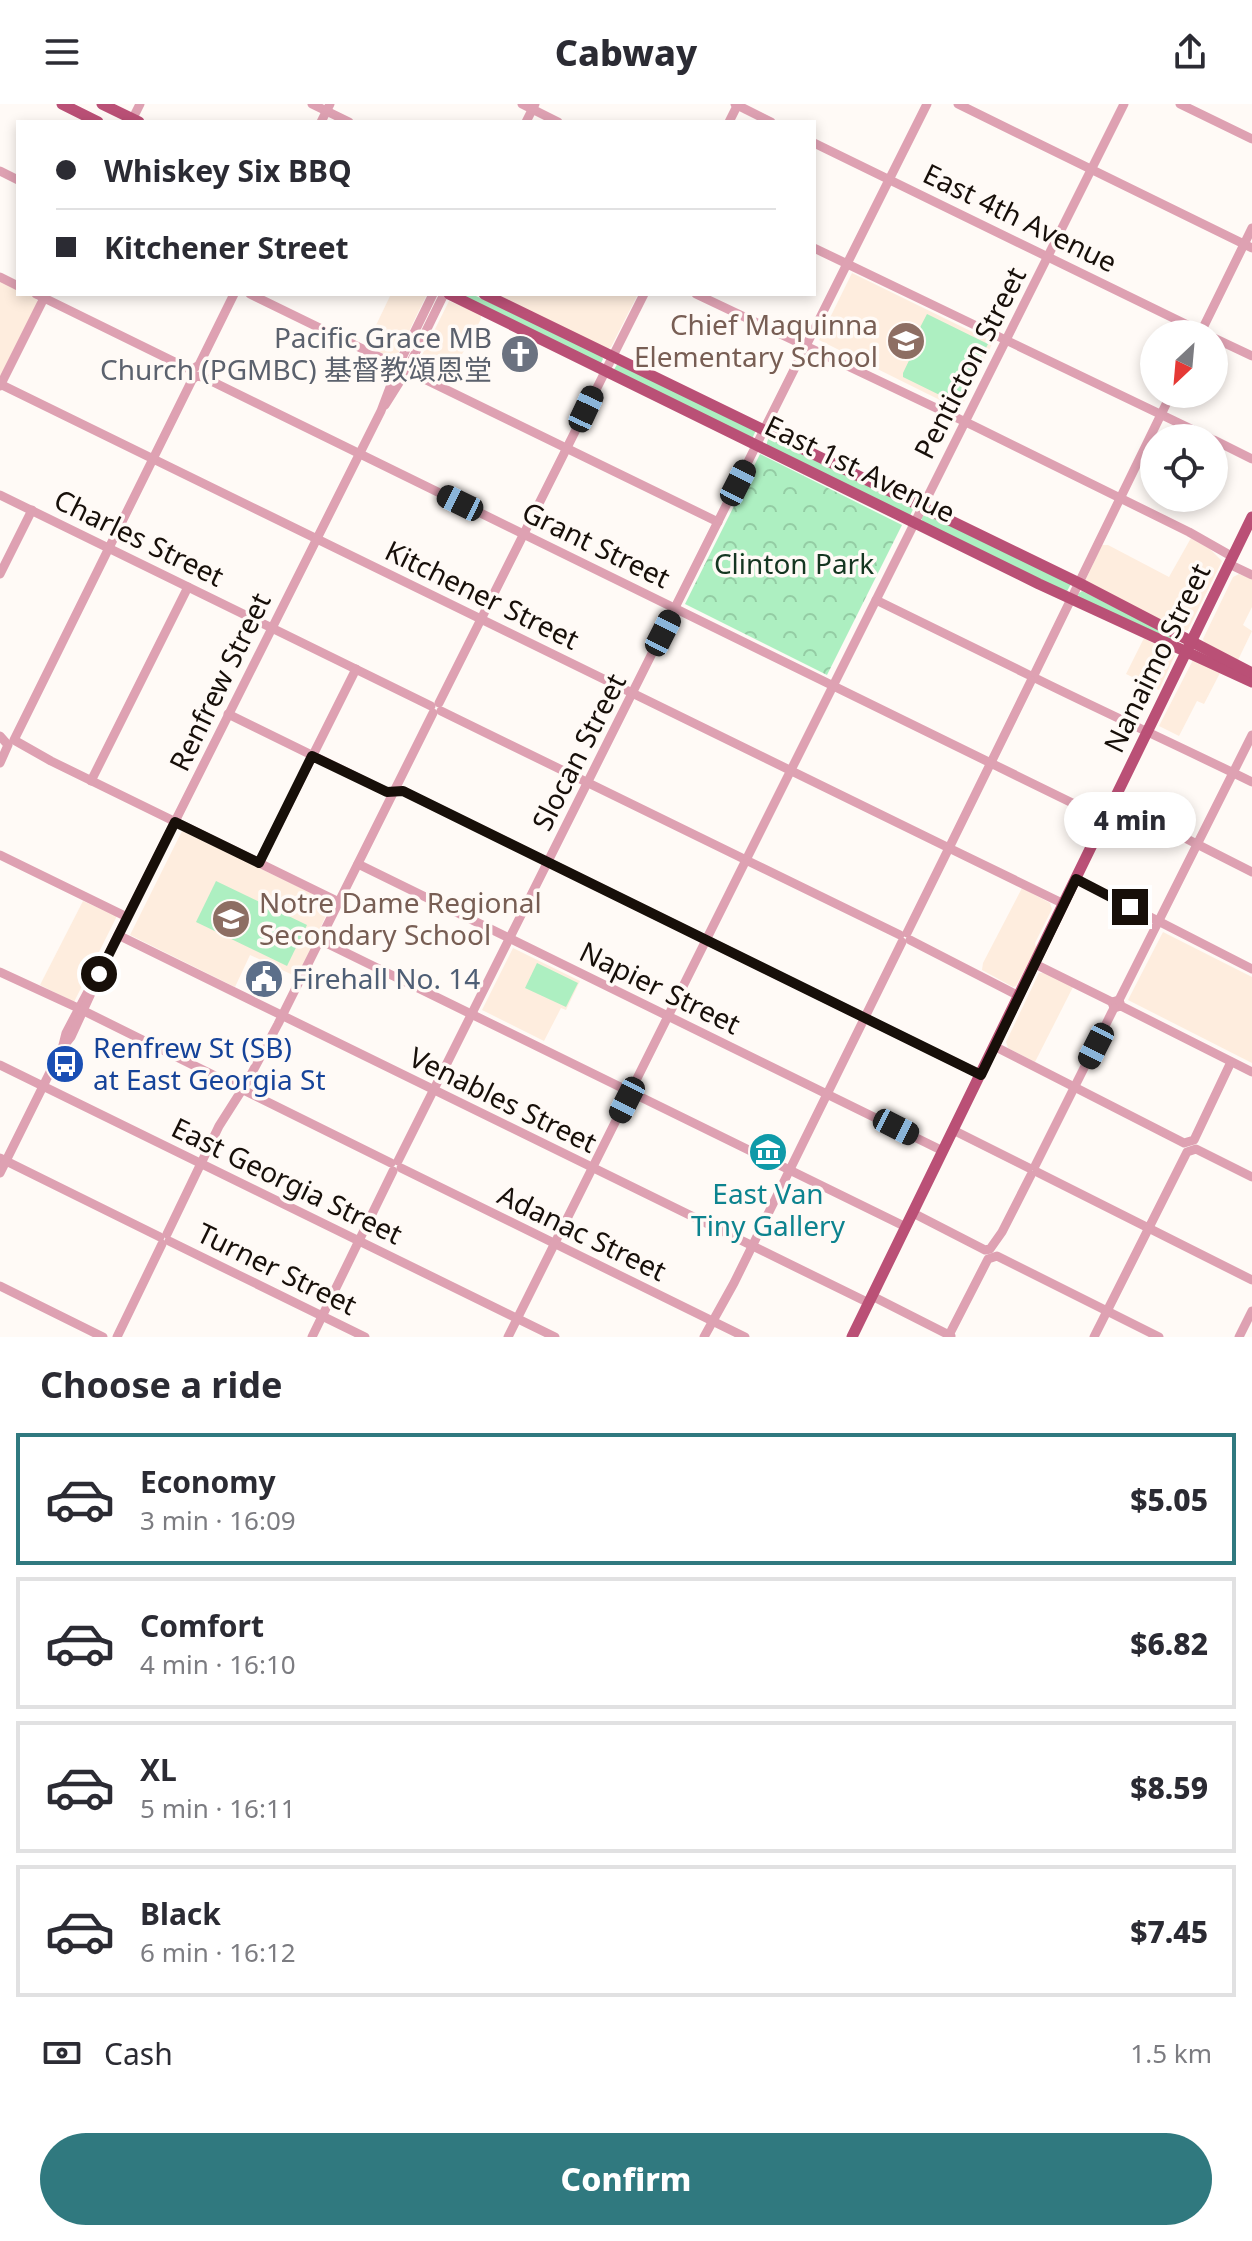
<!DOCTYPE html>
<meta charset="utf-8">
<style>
body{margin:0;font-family:"Noto Sans","Noto Sans SC",sans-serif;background:#f7f7f7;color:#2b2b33;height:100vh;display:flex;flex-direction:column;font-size:30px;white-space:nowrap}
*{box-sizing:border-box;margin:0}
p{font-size:26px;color:#7c7c81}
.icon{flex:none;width:44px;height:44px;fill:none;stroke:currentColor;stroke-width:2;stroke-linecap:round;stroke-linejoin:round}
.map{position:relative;height:1233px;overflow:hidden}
.sheet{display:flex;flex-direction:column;background:#fff;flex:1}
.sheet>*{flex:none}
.top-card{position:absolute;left:16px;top:16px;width:800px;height:176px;border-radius:0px;box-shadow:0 4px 12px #0003;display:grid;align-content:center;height:176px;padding:0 40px;background:#fff}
.needle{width:52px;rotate:206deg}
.controls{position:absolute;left:1140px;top:216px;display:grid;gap:16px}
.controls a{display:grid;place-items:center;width:88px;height:88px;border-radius:50%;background:#fff;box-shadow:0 4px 12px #0003;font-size:40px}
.end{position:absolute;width:36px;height:36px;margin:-18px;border:10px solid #170f09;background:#fff;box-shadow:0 0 0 4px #fff}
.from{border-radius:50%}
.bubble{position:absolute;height:56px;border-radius:28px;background:#fff;box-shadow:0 4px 12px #0003;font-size:26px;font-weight:800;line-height:56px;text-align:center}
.car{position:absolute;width:24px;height:48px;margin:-24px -12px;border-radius:10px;box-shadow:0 0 6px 2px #0007;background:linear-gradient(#222 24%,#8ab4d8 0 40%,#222 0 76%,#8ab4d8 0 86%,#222 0)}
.top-card b{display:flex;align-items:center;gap:28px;height:76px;font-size:30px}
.top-card b+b{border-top:2px solid #e1e1e2}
.top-card i{width:20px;height:20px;background:#2b2b33}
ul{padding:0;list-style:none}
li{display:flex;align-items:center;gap:24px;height:132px;margin:0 16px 12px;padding:0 24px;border:4px solid #e1e1e2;border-radius:0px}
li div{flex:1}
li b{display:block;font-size:30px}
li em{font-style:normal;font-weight:800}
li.current{border-color:#30797f}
li>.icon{width:72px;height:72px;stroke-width:1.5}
h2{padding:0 40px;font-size:36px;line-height:96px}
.pay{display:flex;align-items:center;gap:20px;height:88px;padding:0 40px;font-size:30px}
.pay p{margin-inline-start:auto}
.cta{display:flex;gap:16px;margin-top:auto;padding:16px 40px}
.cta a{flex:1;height:92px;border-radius:48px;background:#30797f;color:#fff;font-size:32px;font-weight:800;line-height:92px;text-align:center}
header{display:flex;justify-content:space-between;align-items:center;height:104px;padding:0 40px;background:#fff;font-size:36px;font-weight:800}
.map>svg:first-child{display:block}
.built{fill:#feedde}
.grass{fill:#adefc1}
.park{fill:url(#park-crowns)}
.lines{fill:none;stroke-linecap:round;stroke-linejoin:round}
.minor{stroke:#dea1b2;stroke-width:9}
.major{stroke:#ba5076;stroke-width:11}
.route{stroke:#170f09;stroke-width:10}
.labels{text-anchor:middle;stroke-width:7;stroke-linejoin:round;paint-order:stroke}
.street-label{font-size:28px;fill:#170f09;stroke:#fffaf6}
.education-label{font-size:28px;fill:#785e54;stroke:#fffaf6;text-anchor:end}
.worship-label{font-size:28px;fill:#5b616d;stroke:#fffaf6;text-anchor:end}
.park-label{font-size:28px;fill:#153621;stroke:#fffaf6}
.service-label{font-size:28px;fill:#4e5e75;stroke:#fffaf6;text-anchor:start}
.transit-label{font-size:28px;fill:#164399;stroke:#fffaf6;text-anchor:start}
.culture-label{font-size:28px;fill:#0d838f;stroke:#fffaf6}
</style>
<header><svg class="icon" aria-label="menu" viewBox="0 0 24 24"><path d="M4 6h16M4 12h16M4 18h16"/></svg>Cabway<svg class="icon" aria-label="share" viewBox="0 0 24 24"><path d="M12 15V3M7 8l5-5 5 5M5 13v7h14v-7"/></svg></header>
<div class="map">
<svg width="1252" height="1233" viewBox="0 0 1252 1233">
<defs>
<pattern id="park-crowns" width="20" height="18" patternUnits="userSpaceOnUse" patternTransform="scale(2)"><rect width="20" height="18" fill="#adefc1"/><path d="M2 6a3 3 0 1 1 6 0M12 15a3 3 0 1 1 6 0" fill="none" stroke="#94cca4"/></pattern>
</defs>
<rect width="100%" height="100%" fill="#fffaf6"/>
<!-- built -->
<g class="built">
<path d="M852,169L993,238L960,306L819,236Z"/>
<path d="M0,177L18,186V190L33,191L38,198L0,274Z"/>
<path d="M391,190H427L397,252L392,254L366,242Z"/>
<path d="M495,190H638L611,243L608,245Z"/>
<path d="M449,197L481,210V215L446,280L416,263Z"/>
<path d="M1191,434L1210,445L1222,457L1188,526L1182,527L1085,477L1102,441H1108L1169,473Z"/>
<path d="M1239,470L1252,475V503L1243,521L1252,527L1238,556L1205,539L1203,535L1233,473Z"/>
<path d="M1144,534L1175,551L1159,586L1126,570Z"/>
<path d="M1193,556L1221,567L1204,600L1197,597L1179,632L1159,622Z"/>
<path d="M182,727L332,799L297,873L250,851L235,883L130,831Z"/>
<path d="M1022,784L1050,799L1052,805L1035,839L1036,844L1016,882L1013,883L982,866L983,859Z"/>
<path d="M83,797L117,812L74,898L40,881Z"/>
<path d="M1163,828L1252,873V959L1128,896Z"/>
<path d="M513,844L580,877L566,906L561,904L544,937L482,906Z"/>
<path d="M1039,869H1046L1073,883L1035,958L1008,944L1006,938Z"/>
</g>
<!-- grass -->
<g class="grass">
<path d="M460,190L476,192L601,251L603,255L600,261Z"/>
<path d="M927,210L988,240L958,300L903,273V269L916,242L912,239Z"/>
<path d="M618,259L756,326L752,335L613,267Z"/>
<path d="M769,332L914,403L910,412L766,342Z"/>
<path d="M925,410L1071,480L1066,489L923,418L921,414Z"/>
<path d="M1082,487L1179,535L1178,538L1079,495L1078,490Z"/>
<path d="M216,777L307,821L287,862L196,818Z"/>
<path d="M537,859L578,879L566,903L525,884Z"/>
</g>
<!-- park -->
<path class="park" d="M760,350L902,421L827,571L685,500Z"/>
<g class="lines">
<!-- minor -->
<g class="minor">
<path d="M312,0L349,18"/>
<path d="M522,0L558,18"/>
<path d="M735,0L771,18"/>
<path d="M958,0L1252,144"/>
<path d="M1180,0L1252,35"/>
<path d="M131,18L140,0"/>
<path d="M321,18L330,0"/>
<path d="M526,18L535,0"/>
<path d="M729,18L738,0"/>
<path d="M814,39L1206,230"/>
<path d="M0,67L18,76"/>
<path d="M814,144L1210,334"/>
<path d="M0,173L18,182"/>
<path d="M36,190L191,266L199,261L234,190"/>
<path d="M250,190L718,418"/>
<path d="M696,190L974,322L1189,428L1233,453"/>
<path d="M1200,230L1252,124"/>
<path d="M1214,234L1252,252"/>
<path d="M0,280L945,742"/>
<path d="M0,282L46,190"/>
<path d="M385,301L407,266L444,190"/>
<path d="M1214,336L1252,355"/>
<path d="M0,391L431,602"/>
<path d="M1229,460L1252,471"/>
<path d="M0,470L32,406"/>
<path d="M876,496L1029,571"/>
<path d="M1035,569L1171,290"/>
<path d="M1037,575C1108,610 1181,643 1252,678"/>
<path d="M439,599L644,190"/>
<path d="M441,607L742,754"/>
<path d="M228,610L387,688L403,687L981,971"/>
<path d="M0,632L8,641L0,659"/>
<path d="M91,677L188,483"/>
<path d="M1114,698L1252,768"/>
<path d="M951,740L1031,577"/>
<path d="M953,746L1064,800"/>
<path d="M0,751L127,813"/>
<path d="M748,752L1124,0"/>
<path d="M750,758L900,831"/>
<path d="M259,759L356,565"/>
<path d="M358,760L943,1047"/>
<path d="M1076,775L1252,865"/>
<path d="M339,798L51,657L14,636L192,276L196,272L203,273L1105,715"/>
<path d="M907,829L947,748"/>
<path d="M118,831L869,1199"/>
<path d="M320,836L906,1123"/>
<path d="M910,836L1019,892"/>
<path d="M1035,860L1112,898"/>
<path d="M0,868L78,904"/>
<path d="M1119,896L1252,631"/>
<path d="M1121,902L1119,896L1112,898L1114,904L1121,902L1252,968"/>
<path d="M84,907L391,1059"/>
<path d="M63,941L66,929L94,876"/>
<path d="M994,942L1184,1039L1194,1036L1231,958"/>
<path d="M0,961L555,1233"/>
<path d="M953,1026L1029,1064"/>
<path d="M0,1054L160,1133"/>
<path d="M398,1057L927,0"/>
<path d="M1035,1062L1114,904"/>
<path d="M401,1064L745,1233"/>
<path d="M1037,1068L1252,1176"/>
<path d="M0,1069L62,944L71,933L114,839L381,307L398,262L433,190"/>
<path d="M913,1109L985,1146L990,1145L1002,1128L1031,1071"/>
<path d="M167,1130L219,1022L247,978L278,920L433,609"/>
<path d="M169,1137L365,1233"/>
<path d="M0,1182L103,1233"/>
<path d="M872,1192L951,1232"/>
<path d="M117,1233L162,1140"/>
<path d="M312,1233L393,1067"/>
<path d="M508,1233L744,760"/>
<path d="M704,1233L734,1179L902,838"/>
<path d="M948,1233L988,1155L997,1152L1159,1233"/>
<path d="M1094,1233L1187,1048L1196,1045L1252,1073"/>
<path d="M1239,1233L1252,1207"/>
</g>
<!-- major -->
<g class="major">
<path d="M62,0L98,18"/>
<path d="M102,0L139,18"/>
<path d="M449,190L1039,480L1252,578"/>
<path d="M484,190L1079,479L1252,569"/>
<path d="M852,1233L1252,413"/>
</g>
</g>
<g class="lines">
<!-- route -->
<path class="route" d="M99,870L175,718L259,759L312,652L387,688L403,687L981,971L1076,775L1130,803"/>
</g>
<!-- icons -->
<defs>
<g id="school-disc" transform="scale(2)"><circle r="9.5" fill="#8d6e63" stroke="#fffaf6"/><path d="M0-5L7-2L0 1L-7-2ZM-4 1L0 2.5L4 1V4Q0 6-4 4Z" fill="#fff"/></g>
<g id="church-disc" transform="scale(2)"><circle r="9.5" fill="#6b7280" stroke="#fffaf6"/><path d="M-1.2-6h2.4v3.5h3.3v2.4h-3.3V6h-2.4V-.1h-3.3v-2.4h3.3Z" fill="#fff"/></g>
<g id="civic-disc" transform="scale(2)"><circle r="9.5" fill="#5c6f8a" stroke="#fffaf6"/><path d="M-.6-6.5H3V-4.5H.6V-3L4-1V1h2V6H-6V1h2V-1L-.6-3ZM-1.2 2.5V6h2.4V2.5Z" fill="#fff"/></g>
<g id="bus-disc" transform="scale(2)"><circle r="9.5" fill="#1a4fb4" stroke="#fffaf6"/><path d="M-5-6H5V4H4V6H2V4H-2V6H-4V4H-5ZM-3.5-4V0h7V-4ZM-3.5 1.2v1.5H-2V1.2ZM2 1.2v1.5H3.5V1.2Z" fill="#fff"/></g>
<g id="museum-disc" transform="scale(2)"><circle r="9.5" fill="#0f9aa8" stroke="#fffaf6"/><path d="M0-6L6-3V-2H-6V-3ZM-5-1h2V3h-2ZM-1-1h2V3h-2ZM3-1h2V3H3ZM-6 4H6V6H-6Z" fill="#fff"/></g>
</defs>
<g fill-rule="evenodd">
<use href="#school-disc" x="906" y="237"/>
<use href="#church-disc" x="520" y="250"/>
<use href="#school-disc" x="231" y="815"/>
<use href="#civic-disc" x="264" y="875"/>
<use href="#bus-disc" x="65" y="960"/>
<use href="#museum-disc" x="768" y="1048"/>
</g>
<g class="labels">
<!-- street labels -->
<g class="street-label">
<text transform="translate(1020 114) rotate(26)" y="10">East 4th Avenue</text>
<text transform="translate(970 259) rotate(-63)" y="10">Penticton Street</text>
<text transform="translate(860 365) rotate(26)" y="10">East 1st Avenue</text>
<text transform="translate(139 434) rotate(26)" y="10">Charles Street</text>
<text transform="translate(596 441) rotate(26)" y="10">Grant Street</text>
<text transform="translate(482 491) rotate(26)" y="10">Kitchener Street</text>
<text transform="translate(1157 554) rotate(-64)" y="10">Nanaimo Street</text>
<text transform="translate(220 578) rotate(-64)" y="10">Renfrew Street</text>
<text transform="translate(579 648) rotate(-63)" y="10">Slocan Street</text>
<text transform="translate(660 884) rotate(26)" y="10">Napier Street</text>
<text transform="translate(503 996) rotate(26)" y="10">Venables Street</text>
<text transform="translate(287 1077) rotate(26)" y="10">East Georgia Street</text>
<text transform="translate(582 1129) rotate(26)" y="10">Adanac Street</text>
<text transform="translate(277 1165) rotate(26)" y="10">Turner Street</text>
</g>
<!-- education labels -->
<g class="education-label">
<text x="878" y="231">Chief Maquinna<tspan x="878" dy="32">Elementary School</tspan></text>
<text x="259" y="809" text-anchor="start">Notre Dame Regional<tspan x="259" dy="32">Secondary School</tspan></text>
</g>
<!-- worship labels -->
<g class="worship-label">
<text x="492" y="244">Pacific Grace MB<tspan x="492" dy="32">Church (PGMBC) 基督教頌恩堂</tspan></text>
</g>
<!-- park labels -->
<g class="park-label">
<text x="794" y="470">Clinton Park</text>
</g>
<!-- service labels -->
<g class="service-label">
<text x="292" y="885">Firehall No. 14</text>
</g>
<!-- transit labels -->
<g class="transit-label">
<text x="93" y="954">Renfrew St (SB)<tspan x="93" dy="32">at East Georgia St</tspan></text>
</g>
<!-- culture labels -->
<g class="culture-label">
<text x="768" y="1100">East Van<tspan x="768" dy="32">Tiny Gallery</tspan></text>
</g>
</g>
</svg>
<div class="controls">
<a><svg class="needle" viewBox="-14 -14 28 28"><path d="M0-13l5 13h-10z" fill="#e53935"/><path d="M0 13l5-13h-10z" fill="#7c7c81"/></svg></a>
<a><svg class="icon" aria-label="locate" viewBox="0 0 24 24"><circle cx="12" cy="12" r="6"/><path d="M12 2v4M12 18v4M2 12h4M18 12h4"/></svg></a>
</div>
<i class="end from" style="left:99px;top:870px"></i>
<i class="end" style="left:1130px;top:803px"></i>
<div class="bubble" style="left:1064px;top:688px;width:132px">4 min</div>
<i class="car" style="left:586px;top:305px;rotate:25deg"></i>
<i class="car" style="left:738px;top:379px;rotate:27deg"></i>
<i class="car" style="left:460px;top:399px;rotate:296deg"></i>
<i class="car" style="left:663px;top:529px;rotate:27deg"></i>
<i class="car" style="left:1096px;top:942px;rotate:207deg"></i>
<i class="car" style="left:627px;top:996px;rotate:207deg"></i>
<i class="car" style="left:896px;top:1023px;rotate:117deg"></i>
<div class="top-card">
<b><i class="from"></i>Whiskey Six BBQ</b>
<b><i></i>Kitchener Street</b>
</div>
</div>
<section class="sheet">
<h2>Choose a ride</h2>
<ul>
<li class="current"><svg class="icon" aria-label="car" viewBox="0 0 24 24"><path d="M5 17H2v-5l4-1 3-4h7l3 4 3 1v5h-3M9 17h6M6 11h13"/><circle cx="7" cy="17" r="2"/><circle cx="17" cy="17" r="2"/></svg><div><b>Economy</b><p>3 min · 16:09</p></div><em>$5.05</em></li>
<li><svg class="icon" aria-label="car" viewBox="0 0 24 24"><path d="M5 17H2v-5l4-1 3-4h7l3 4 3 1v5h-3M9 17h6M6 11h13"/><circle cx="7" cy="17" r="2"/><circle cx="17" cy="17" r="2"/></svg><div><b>Comfort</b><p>4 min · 16:10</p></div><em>$6.82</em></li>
<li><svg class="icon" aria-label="car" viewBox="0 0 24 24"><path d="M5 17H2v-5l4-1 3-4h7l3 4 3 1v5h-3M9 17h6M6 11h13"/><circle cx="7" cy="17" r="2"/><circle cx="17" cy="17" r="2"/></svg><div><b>XL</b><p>5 min · 16:11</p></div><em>$8.59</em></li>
<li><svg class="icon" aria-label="car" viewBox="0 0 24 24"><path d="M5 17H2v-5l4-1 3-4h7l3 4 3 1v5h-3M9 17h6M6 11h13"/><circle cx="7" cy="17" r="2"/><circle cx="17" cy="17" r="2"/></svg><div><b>Black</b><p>6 min · 16:12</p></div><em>$7.45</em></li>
</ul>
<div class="pay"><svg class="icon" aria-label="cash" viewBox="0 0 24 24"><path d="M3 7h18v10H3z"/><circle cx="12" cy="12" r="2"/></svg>Cash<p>1.5 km</p></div>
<div class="cta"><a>Confirm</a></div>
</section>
